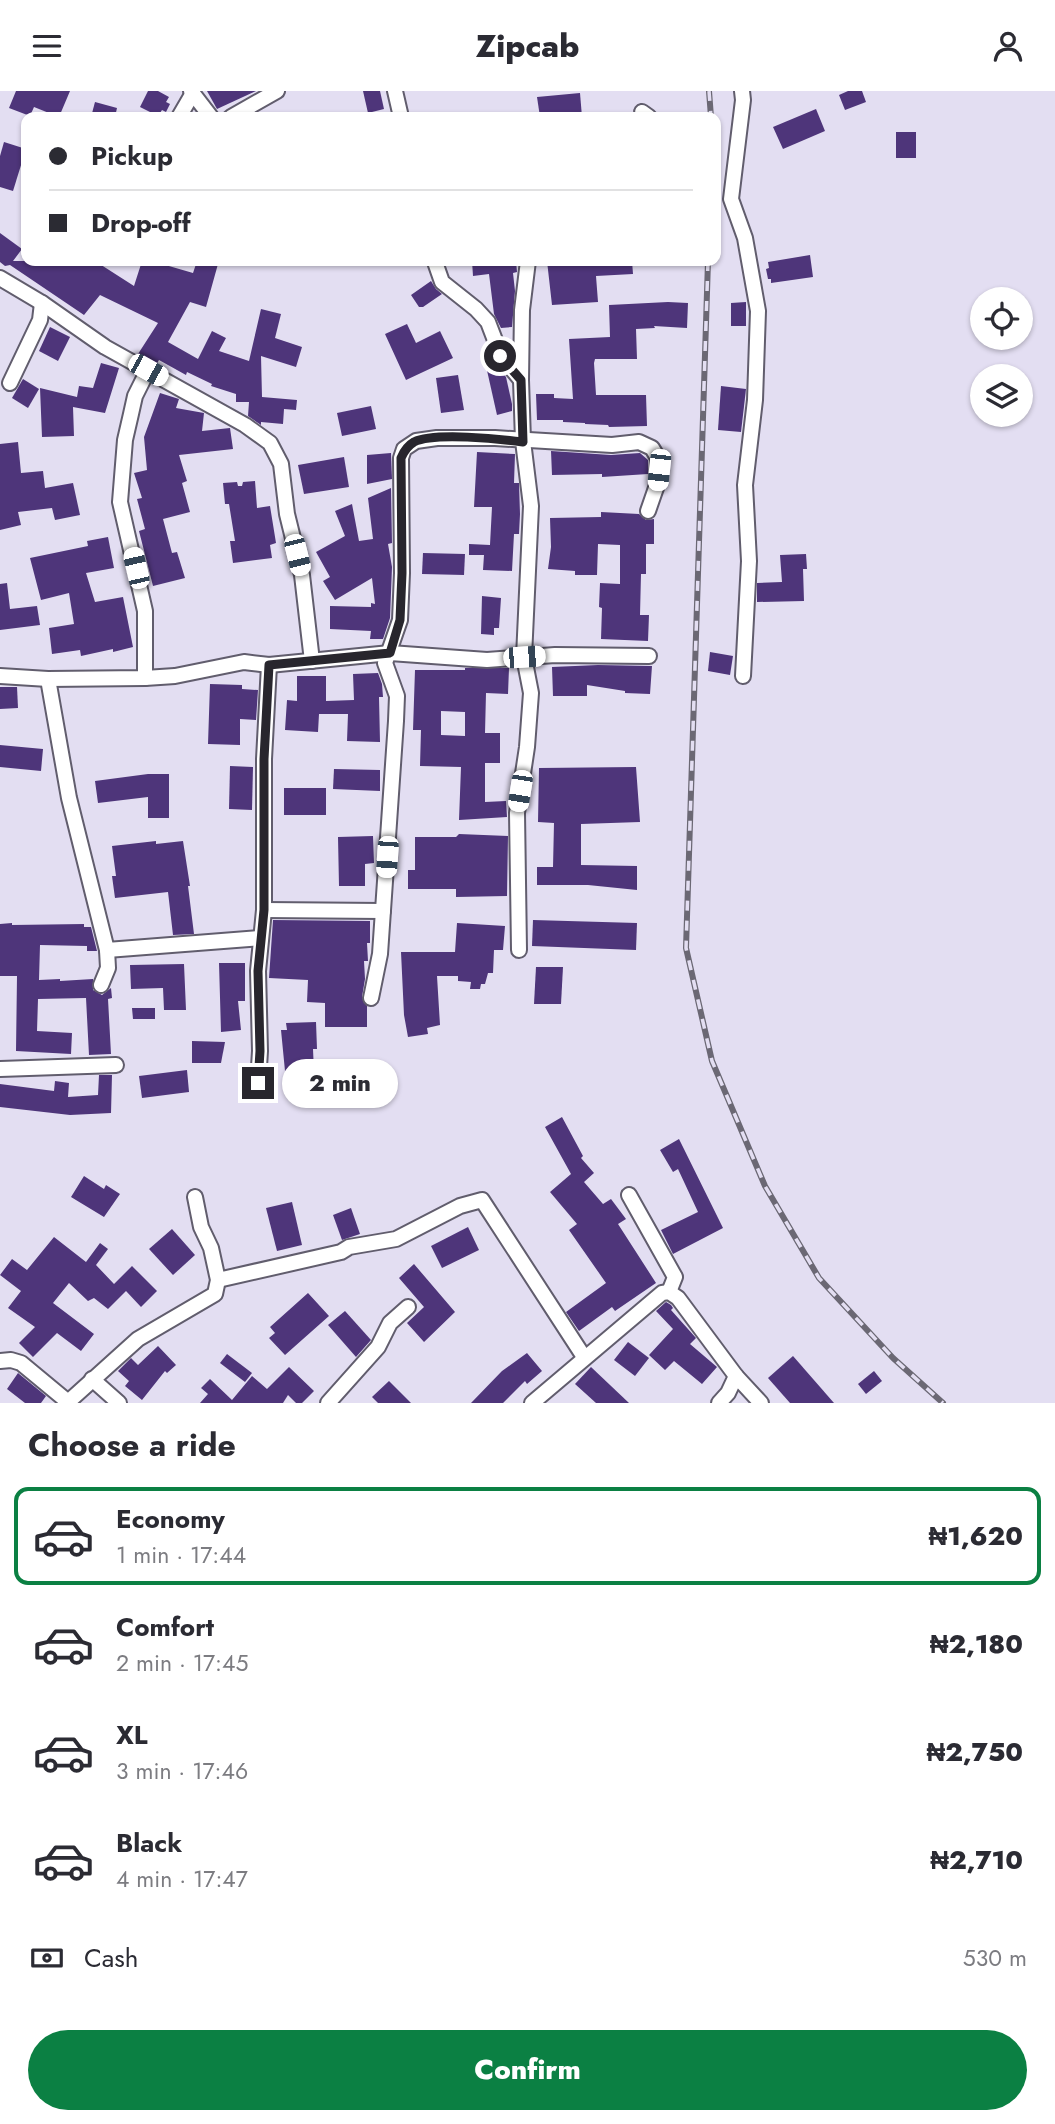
<!DOCTYPE html>
<meta charset="utf-8">
<style>
body{margin:0;font-family:Jost,sans-serif;background:#f2f2f3;color:#2b2b33;height:100vh;display:flex;flex-direction:column;font-size:26px;white-space:nowrap}
*{box-sizing:border-box;margin:0}
p{font-size:23px;color:#7c7c81}
.icon{flex:none;width:38px;height:38px;fill:none;stroke:currentColor;stroke-width:2;stroke-linecap:round;stroke-linejoin:round}
.map{position:relative;height:1312px;overflow:hidden}
.details{display:flex;flex-direction:column;background:#fff;flex:1}
.details>*{flex:none}
.banner{position:absolute;left:21px;top:21px;width:700px;height:154px;border-radius:14px;box-shadow:0 2px 5px #0004;display:grid;align-content:center;height:154px;padding:0 28px;background:#fff}
.buttons{position:absolute;left:970px;top:196px;display:grid;gap:14px}
.buttons a{display:grid;place-items:center;width:63px;height:63px;border-radius:50%;background:#fff;box-shadow:0 2px 5px #0004;font-size:35px}
.end{position:absolute;width:32px;height:32px;margin:-16px;border:9px solid #28262d;background:#fff;box-shadow:0 0 0 4px #fff}
.from{border-radius:50%}
.bubble{position:absolute;height:49px;border-radius:24px;background:#fff;box-shadow:0 2px 5px #0004;font-size:23px;font-weight:800;line-height:49px;text-align:center}
.car{position:absolute;width:21px;height:42px;margin:-21px -10px;border-radius:9px;box-shadow:0 0 5px 2px #0007;background:linear-gradient(#fff 24%,#345 0 40%,#fff 0 76%,#345 0 86%,#fff 0)}
.banner b{display:flex;align-items:center;gap:24px;height:66px;font-size:26px}
.banner b+b{border-top:2px solid #e1e1e2}
.banner i{width:18px;height:18px;background:#2b2b33}
ul{padding:0;list-style:none}
li{display:flex;align-items:center;gap:21px;height:98px;margin:0 14px 10px;padding:0 14px;border:4px solid transparent;border-radius:14px}
li div{flex:1}
li b{display:block;font-size:26px}
li em{font-style:normal;font-weight:800}
li.on{border-color:#0b8043}
li>.icon{width:63px;height:63px;stroke-width:1.5}
h2{padding:0 28px;font-size:32px;line-height:84px}
.pay{display:flex;align-items:center;gap:18px;height:77px;padding:0 28px;font-size:26px}
.pay p{margin-inline-start:auto}
.primary-button{display:flex;gap:14px;margin-top:auto;padding:14px 28px}
.primary-button a{flex:1;height:80px;border-radius:42px;background:#0b8043;color:#fff;font-size:28px;font-weight:800;line-height:80px;text-align:center}
header{display:flex;justify-content:space-between;align-items:center;height:91px;padding:0 28px;background:#fff;font-size:32px;font-weight:800}
.map>svg:first-child{display:block}
.building{fill:#4e357a;fill-rule:evenodd}
.lines{fill:none;stroke-linecap:round;stroke-linejoin:round}
.street-casing{stroke:#615d6d;stroke-width:18}
.street{stroke:#fff;stroke-width:14}
.rail-casing{stroke:#6b6874;stroke-width:6}
.rail{stroke:#e3def2;stroke-width:3.5;stroke-dasharray:10;stroke-linecap:butt}
.route{stroke:#28262d;stroke-width:9}
</style>
<header><svg class="icon" aria-label="menu" viewBox="0 0 24 24"><path d="M4 6h16M4 12h16M4 18h16"/></svg>Zipcab<svg class="icon" aria-label="person" viewBox="0 0 24 24"><circle cx="12" cy="8" r="4"/><path d="M4 21q1-7 8-7t8 7"/></svg></header>
<div class="map">
<svg width="1055" height="1312" viewBox="0 0 1055 1312">
<rect width="100%" height="100%" fill="#e3def2"/>
<!-- building -->
<g class="building">
<path d="M16,0H70L59,26L34,16L30,25L9,17Z"/>
<path d="M148,0H158L169,6L166,11L170,13L166,21L162,19L158,25L140,16Z"/>
<path d="M207,0H256L217,18Z"/>
<path d="M363,0H380L384,18L368,22Z"/>
<path d="M848,0H862L866,11L845,19L839,4Z"/>
<path d="M580,2L582,26H540L537,6Z"/>
<path d="M95,11L117,17L115,26H91Z"/>
<path d="M816,18L825,40L783,58L773,36Z"/>
<rect x="896" y="41" width="20" height="26"/>
<path d="M4,51L26,58L13,100L0,96V65Z"/>
<path d="M0,142L22,158L13,170H95L134,195L142,170H163L162,173L193,182L197,170L218,173L206,216L190,211L168,251L198,268L212,240L226,247L219,260L249,270L261,218L281,223L275,247L302,256L296,276L261,265L262,306L297,309L296,319L284,318L283,333L261,331V334L248,325L249,311H236V303L211,295L212,293L187,281L186,284L159,269L156,274L141,265L138,263L158,232L100,204L84,224L10,174L5,175L0,171Z"/>
<path d="M810,164L813,186L771,192V188H768L766,178L769,177L768,171Z"/>
<path d="M472,170H516L517,181L513,182L515,200L512,236L501,237L494,223L489,183L473,185Z"/>
<path d="M547,170H632L633,183L596,185L598,211L552,214Z"/>
<path d="M431,190L436,198L442,203L423,216H419L411,204Z"/>
<path d="M668,211L688,212L687,237L654,235L655,237L636,238L637,268H595L594,272L596,304H646L647,335L609,336L608,334L585,333V332L563,331V329H537L536,303H554V307L573,308L569,248L610,246L609,214Z"/>
<path d="M746,211V235H731V212Z"/>
<path d="M407,233L416,252L440,240L453,267L406,289L385,243Z"/>
<path d="M50,236L70,246L58,270L39,260Z"/>
<path d="M101,272L119,277L105,322L73,316L74,345L42,346L40,297L77,306L79,295L93,297Z"/>
<path d="M495,273L506,286L512,313V320L497,324L486,275Z"/>
<path d="M458,284L464,319L441,322L436,287Z"/>
<path d="M23,288L39,298L28,317L12,307Z"/>
<path d="M721,295L746,298L741,341L718,339Z"/>
<path d="M160,302L179,308L176,317L204,322L202,340L230,337L233,358L179,364L187,390L182,392L190,421L163,428L172,462L177,461L185,487L153,495L139,440L145,438L137,408L142,407L134,382L147,379L144,346Z"/>
<path d="M371,315L376,338L342,345L337,322Z"/>
<path d="M18,351L21,382L43,380L45,397L73,392L80,424L55,429L52,417L18,421L21,434L0,439V353Z"/>
<path d="M551,360L611,364L640,362L648,369V383L602,386V383L552,384Z"/>
<path d="M477,361L515,363L514,392H519L520,423L519,443H514L512,480L483,479L484,464H469V453L490,454L492,416H474Z"/>
<path d="M391,362L392,388L367,393V364Z"/>
<path d="M344,366L349,396L304,403L298,374Z"/>
<path d="M255,390L257,417L270,415L276,452L270,454L272,467L233,472L230,450H235L229,413H225L223,392L237,391L238,395H242L243,391Z"/>
<path d="M391,397L392,452L388,453L392,476L390,527L383,548H370L371,540L330,538V515L371,516V512L375,513L372,487L335,509L323,490L330,486L316,461L345,445L335,420L352,413L359,450L373,448L368,407Z"/>
<path d="M601,421L639,423L646,429L654,428V453H646V483H641L640,524H649L648,550L601,548L602,517L599,516L600,492L620,493V454L598,453L597,484H575V480L548,478L551,456L550,427L601,426Z"/>
<path d="M108,446L114,477L86,482L95,511L123,506L133,556L113,561V558L81,565L80,559L52,563L49,537L74,533L69,502L41,509L30,467L88,455L87,450Z"/>
<path d="M423,462L465,463L464,484L422,483Z"/>
<path d="M806,463L807,478H803L804,510L757,511V492L782,491L780,464Z"/>
<path d="M7,492L10,518L37,515L40,534L0,539V493Z"/>
<path d="M482,505L501,507L499,537H494V544L481,543Z"/>
<path d="M710,561L733,565L730,584L708,580Z"/>
<path d="M598,574L652,575L650,603L625,602V600L587,594V605H553L552,576Z"/>
<path d="M465,577H509L508,603L486,602L485,642H500V672H485V711L506,710L507,726L459,729L461,676L420,675L421,639H413L415,579H465ZM441,620L465,621V645L441,644Z"/>
<path d="M378,582L382,593L383,606H379L380,651L347,650L348,623H319L318,641L285,639L287,609L297,610V585H326V610L354,609L353,583Z"/>
<path d="M210,593L242,594V598L258,599L256,629L240,628V654L208,653Z"/>
<path d="M0,596H17L18,617L0,618Z"/>
<path d="M0,654L43,658L41,680L0,676Z"/>
<path d="M230,675L253,676L252,719L229,718Z"/>
<path d="M636,676L640,731L581,733V774L637,775V799L588,794H537V776H553L554,732L538,731L539,677Z"/>
<path d="M334,678L380,679V700L333,698Z"/>
<path d="M148,683H169V727H148V706L98,712L95,690Z"/>
<rect x="284" y="697" width="42" height="27"/>
<path d="M459,743L508,745L507,805L456,806V798H408V779H415V746H456Z"/>
<path d="M373,745L374,772L365,773V795H339L338,746Z"/>
<path d="M156,750V753L183,750L190,795H188L194,843L173,844L168,801L115,807L112,785H116L112,755Z"/>
<path d="M273,829L370,830V852H367L368,870H364L365,888L362,906L367,915V936H325V912L307,911L308,889L269,887Z"/>
<path d="M533,829L637,832L636,859L532,855Z"/>
<path d="M12,832V834L84,833V836H91L97,860H87V855L40,854L39,889L60,888V890L93,888V899L102,904L111,897L112,907L108,908L111,963L89,964L86,907L38,908L37,940L72,942L71,963L16,960L17,885H0V833Z"/>
<path d="M457,832L505,835L503,859H494L493,882H488L485,893H481L480,898H470L471,891L458,890V885H437L440,934L427,937L428,943L408,946L404,924L401,861H455Z"/>
<path d="M219,872H245V910H238L241,939L221,941Z"/>
<path d="M184,873L186,919H164L163,897L131,898L130,874Z"/>
<path d="M536,876H563L561,913H534Z"/>
<path d="M132,917H155V928H133Z"/>
<path d="M316,931L317,958H313L314,981L315,980L318,1006L296,1009L293,980H285L281,939H287L286,932Z"/>
<path d="M192,950L225,951L221,972H192Z"/>
<path d="M187,979L189,1001L142,1007L139,985Z"/>
<path d="M99,984H112L111,1022L70,1024L0,1016V993L54,1000L55,990L69,992L68,1006L98,1004Z"/>
<path d="M562,1026L583,1065L581,1067L594,1082L584,1091L603,1113L611,1108L626,1128L618,1133L656,1192L615,1220L612,1216L579,1240L566,1221L606,1192L569,1139L577,1133L550,1101L571,1083L545,1036Z"/>
<path d="M679,1048L723,1137L673,1163L661,1139L698,1121L678,1078L673,1081L660,1059Z"/>
<path d="M84,1085L104,1098L106,1094L120,1103L104,1126L71,1106Z"/>
<path d="M292,1111L302,1154L277,1160L266,1117Z"/>
<path d="M351,1117L360,1143L342,1149L333,1124Z"/>
<path d="M468,1136L479,1159L442,1177L431,1155Z"/>
<path d="M172,1138L195,1164L173,1184L149,1158Z"/>
<path d="M54,1146L86,1171L100,1152L108,1158L96,1174L114,1193L132,1175L157,1200L141,1216L126,1200L108,1218L94,1207L88,1210L69,1192L53,1212L94,1243L81,1260L57,1242L33,1266L19,1252L35,1236L8,1217L21,1200L0,1184L12,1168L27,1179Z"/>
<path d="M414,1173L455,1221L424,1251L407,1232L424,1216L399,1187Z"/>
<path d="M308,1202L329,1225L285,1264L269,1247L275,1242L270,1236Z"/>
<path d="M666,1211L671,1214L673,1217L671,1219L696,1247L690,1253L717,1276L702,1293L674,1270L665,1279L649,1264L673,1238L656,1220Z"/>
<path d="M345,1220L371,1249L356,1266L328,1234Z"/>
<path d="M628,1251L649,1267L635,1285L614,1269Z"/>
<path d="M158,1255L176,1274L167,1282L165,1280L142,1309L125,1295L129,1290L118,1280L131,1267L138,1274Z"/>
<path d="M527,1262L542,1280L527,1293L525,1290L503,1312H471L502,1280Z"/>
<path d="M227,1263L252,1282L245,1291L220,1272Z"/>
<path d="M793,1265L834,1312H790L768,1287Z"/>
<path d="M289,1276L314,1300L302,1312H296L288,1304L283,1312H200L208,1303L201,1297L210,1288L232,1309L252,1285L267,1298Z"/>
<path d="M591,1276L629,1312H596L575,1293Z"/>
<path d="M874,1280L882,1290L866,1303L858,1293Z"/>
<path d="M18,1282L46,1305L41,1312H25L7,1298Z"/>
<path d="M389,1290L411,1312H378L372,1306Z"/>
</g>
<g class="lines">
<!-- street casing -->
<g class="street-casing">
<g id="street">
<path d="M191,0L211,26"/>
<path d="M395,0L401,26"/>
<path d="M742,0L743,9L731,108L745,147L758,220L755,309L745,394L749,470L743,585"/>
<path d="M642,21L649,26"/>
<path d="M179,26L193,2"/>
<path d="M231,26L277,0"/>
<path d="M435,171L442,191L476,218L488,231L501,265L521,289"/>
<path d="M0,187L42,212L105,256L245,334L270,352L281,373L287,423L302,484L312,570"/>
<path d="M10,292L40,229L42,212"/>
<path d="M0,585L48,588L145,587L175,585L244,571L269,574L390,562L487,569L555,564L649,565"/>
<path d="M145,587V520L120,411L125,349L131,323L135,305L148,279"/>
<path d="M48,588L69,707L107,859L108,877L101,894"/>
<path d="M264,819L383,820"/>
<path d="M107,859L261,847"/>
<path d="M519,859L517,722L527,656L531,602L524,566L531,415L523,350L521,289L522,219L528,170"/>
<path d="M371,907L380,863L396,630L397,605L385,572L400,529L402,482L401,367L404,358L416,350L437,347H495L612,354L639,351L652,357L658,367L657,394L648,420"/>
<path d="M0,978L116,974"/>
<path d="M258,992L260,960L258,880L264,819V668L269,574"/>
<path d="M629,1104L675,1186L669,1201"/>
<path d="M218,1189L341,1161L349,1156L396,1148L460,1115L482,1109L584,1266"/>
<path d="M0,1270L11,1269L21,1272L68,1311"/>
<path d="M736,1285L761,1312"/>
<path d="M92,1288L119,1312"/>
<path d="M67,1312L138,1248L215,1203L218,1189L211,1157L201,1136L195,1106"/>
<path d="M328,1312L378,1256L390,1232L408,1216"/>
<path d="M532,1312L662,1202L669,1201L678,1207L736,1285L728,1302L719,1312"/>
</g>
</g>
<!-- street -->
<use href="#street" class="street"/>
<!-- rail casing -->
<g class="rail-casing">
<g id="rail">
<path d="M709,0L711,26"/>
<path d="M708,170L686,857L712,970L765,1095L819,1187L893,1267L943,1312"/>
</g>
</g>
<!-- rail -->
<use href="#rail" class="rail"/>
</g>
<g class="lines">
<!-- route -->
<path class="route" d="M258,992L260,960L258,880L264,819V668L269,574L390,562L400,529L402,482L401,367C404,360 407,355 414,351C434,341 500,348 523,351L521,289L500,265"/>
</g>
</svg>
<div class="buttons">
<a><svg class="icon" aria-label="locate" viewBox="0 0 24 24"><circle cx="12" cy="12" r="6"/><path d="M12 2v4M12 18v4M2 12h4M18 12h4"/></svg></a>
<a><svg class="icon" aria-label="layers" viewBox="0 0 24 24"><path d="M12 4l9 5-9 5-9-5zM3 14l9 5 9-5"/></svg></a>
</div>
<i class="end from" style="left:500px;top:265px"></i>
<i class="end" style="left:258px;top:992px"></i>
<div class="bubble" style="left:282px;top:968px;width:116px">2 min</div>
<i class="car" style="left:148px;top:279px;rotate:119deg"></i>
<i class="car" style="left:659px;top:379px;rotate:186deg"></i>
<i class="car" style="left:297px;top:464px;rotate:166deg"></i>
<i class="car" style="left:136px;top:477px;rotate:347deg"></i>
<i class="car" style="left:524px;top:566px;rotate:86deg"></i>
<i class="car" style="left:520px;top:700px;rotate:189deg"></i>
<i class="car" style="left:387px;top:766px;rotate:184deg"></i>
<div class="banner">
<b><i class="from"></i>Pickup</b>
<b><i></i>Drop-off</b>
</div>
</div>
<section class="details">
<h2>Choose a ride</h2>
<ul>
<li class="on"><svg class="icon" aria-label="car" viewBox="0 0 24 24"><path d="M5 17H2v-5l4-1 3-4h7l3 4 3 1v5h-3M9 17h6M6 11h13"/><circle cx="7" cy="17" r="2"/><circle cx="17" cy="17" r="2"/></svg><div><b>Economy</b><p>1 min · 17:44</p></div><em>₦1,620</em></li>
<li><svg class="icon" aria-label="car" viewBox="0 0 24 24"><path d="M5 17H2v-5l4-1 3-4h7l3 4 3 1v5h-3M9 17h6M6 11h13"/><circle cx="7" cy="17" r="2"/><circle cx="17" cy="17" r="2"/></svg><div><b>Comfort</b><p>2 min · 17:45</p></div><em>₦2,180</em></li>
<li><svg class="icon" aria-label="car" viewBox="0 0 24 24"><path d="M5 17H2v-5l4-1 3-4h7l3 4 3 1v5h-3M9 17h6M6 11h13"/><circle cx="7" cy="17" r="2"/><circle cx="17" cy="17" r="2"/></svg><div><b>XL</b><p>3 min · 17:46</p></div><em>₦2,750</em></li>
<li><svg class="icon" aria-label="car" viewBox="0 0 24 24"><path d="M5 17H2v-5l4-1 3-4h7l3 4 3 1v5h-3M9 17h6M6 11h13"/><circle cx="7" cy="17" r="2"/><circle cx="17" cy="17" r="2"/></svg><div><b>Black</b><p>4 min · 17:47</p></div><em>₦2,710</em></li>
</ul>
<div class="pay"><svg class="icon" aria-label="cash" viewBox="0 0 24 24"><path d="M3 7h18v10H3z"/><circle cx="12" cy="12" r="2"/></svg>Cash<p>530 m</p></div>
<div class="primary-button"><a>Confirm</a></div>
</section>
